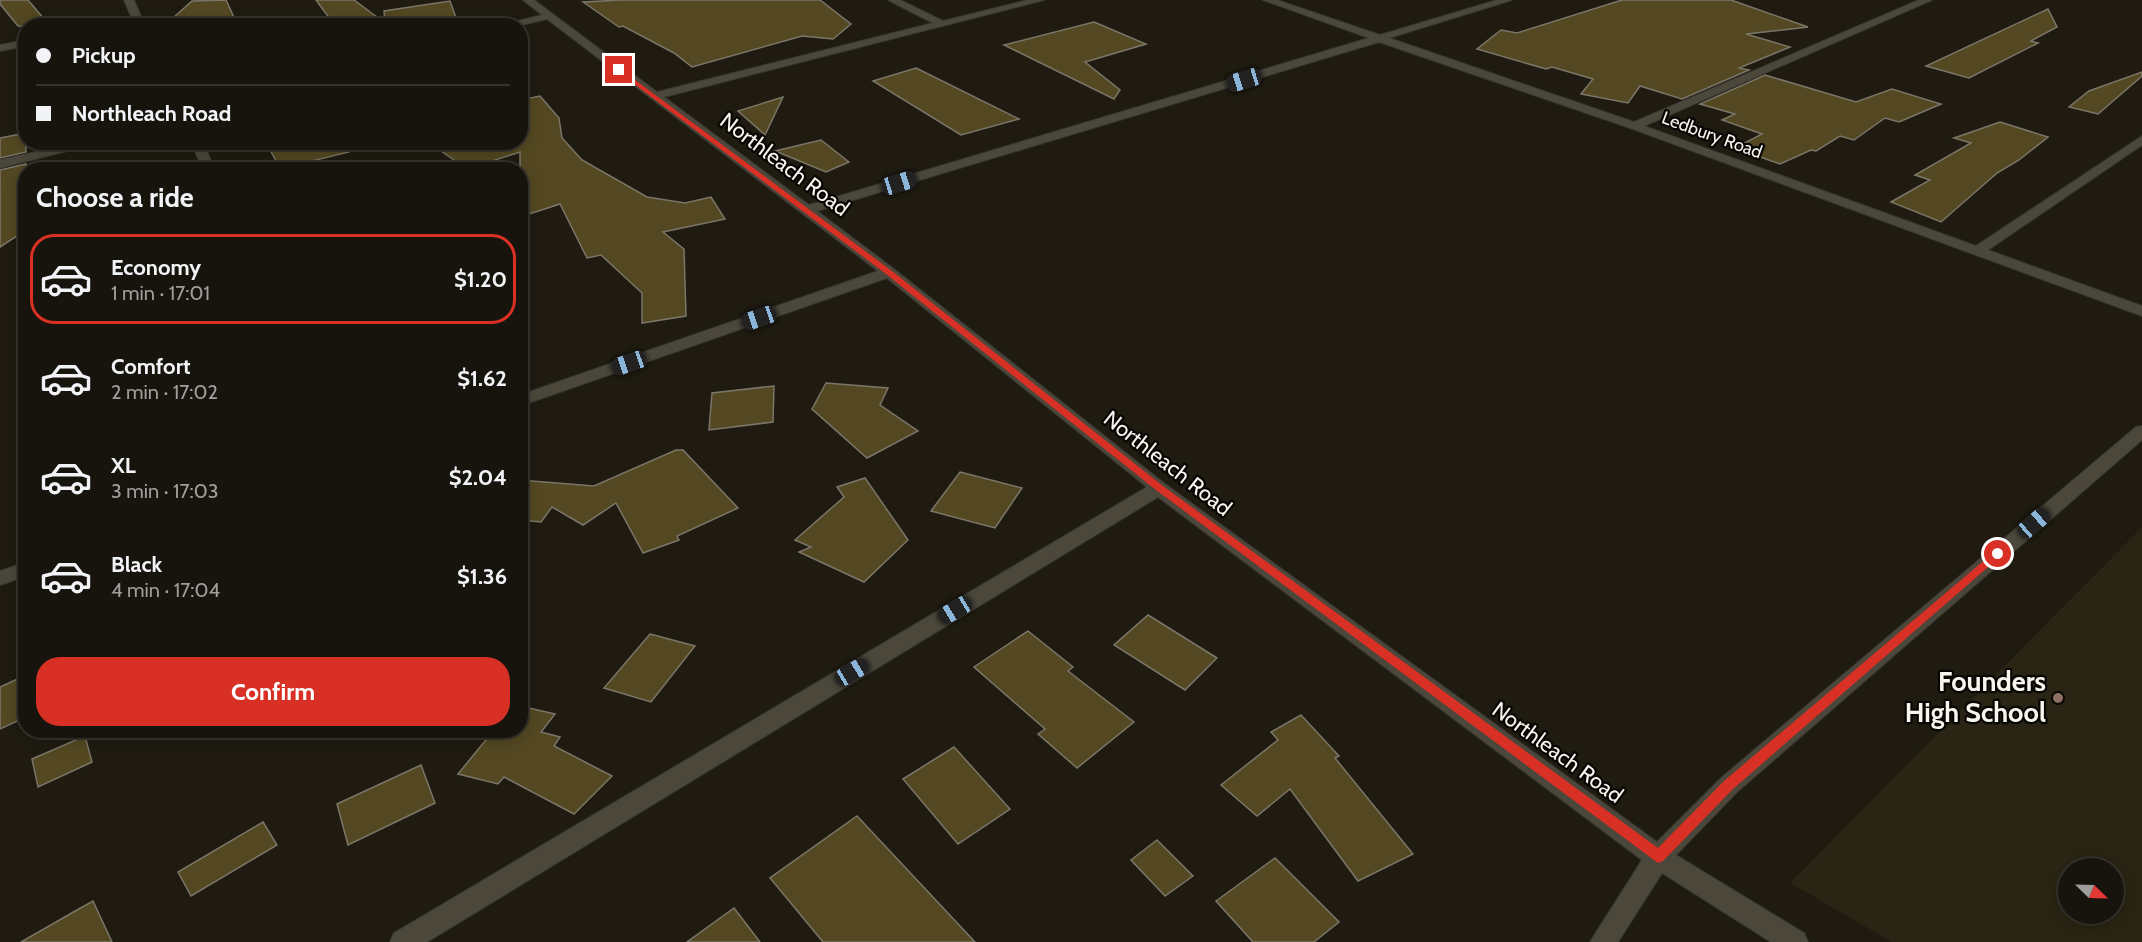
<!DOCTYPE html>
<meta charset="utf-8">
<style>
body{margin:0;font-family:Cabin,sans-serif;background:#201d16;color:#f1f3f6;height:100vh;display:flex;flex-direction:column;font-size:22px;white-space:nowrap}
*{box-sizing:border-box;margin:0}
p{font-size:20px;color:#9e9e9d}
.icon{flex:none;width:33px;height:33px;fill:none;stroke:currentColor;stroke-width:2;stroke-linecap:round;stroke-linejoin:round}
.map{position:relative;flex:1;overflow:hidden}
.details{position:absolute;left:18px;top:162px;width:510px;height:576px;display:flex;flex-direction:column;background:#17140d;border-radius:24px;box-shadow:0 3px 15px #0003,0 0 0 2px #36332e}
.details>*{flex:none}
.banner{position:absolute;left:18px;top:18px;width:510px;height:132px;border-radius:24px;box-shadow:0 3px 15px #0003,0 0 0 2px #36332e;display:grid;align-content:center;height:132px;padding:0 18px;background:#17140d}
.needle{width:39px;rotate:113deg}
.fabs{position:absolute;left:2058px;top:858px;display:grid;gap:12px}
.fabs a{display:grid;place-items:center;width:66px;height:66px;border-radius:50%;background:#17140d;box-shadow:0 3px 15px #0003,0 0 0 2px #36332e;font-size:30px}
.end{position:absolute;width:27px;height:27px;margin:-14px;border:8px solid #d93025;background:#fff;box-shadow:0 0 0 3px #fff}
.from{border-radius:50%}
.car{position:absolute;width:18px;height:36px;margin:-18px -9px;border-radius:8px;box-shadow:0 0 4px 2px #0007;background:linear-gradient(#222 24%,#8ab4d8 0 40%,#222 0 76%,#8ab4d8 0 86%,#222 0)}
.banner b{display:flex;align-items:center;gap:21px;height:57px;font-size:22px}
.banner b+b{border-top:2px solid #36332e}
.banner i{width:15px;height:15px;background:#f1f3f6}
ul{padding:0;list-style:none}
li{display:flex;align-items:center;gap:18px;height:90px;margin:0 12px 9px;padding:0 6px;border:3px solid transparent;border-radius:24px}
li div{flex:1}
li b{display:block;font-size:22px}
li em{font-style:normal;font-weight:800}
li.active{border-color:#d93025}
li>.icon{width:54px;height:54px;stroke-width:1.5}
h2{padding:0 18px;font-size:27px;line-height:72px}
.action{display:flex;gap:12px;margin-top:auto;padding:12px 18px}
.action a{flex:1;height:69px;border-radius:24px;background:#d93025;color:#fff;font-size:24px;font-weight:800;line-height:69px;text-align:center}
.map>svg:first-child{display:block}
.built{fill:#292413;fill-rule:evenodd}
.building{fill:#534821;stroke:#7a7669;stroke-width:1.5}
.lines{fill:none;stroke-linecap:round;stroke-linejoin:round}
.minor-casing{stroke:#393630;stroke-width:2}
.minor{fill:#4b473b;fill-rule:evenodd}
.route{fill:#d93025}
.education-dot{fill:#8d6e63;stroke:#070603;stroke-width:2}
.labels{text-anchor:middle;stroke-width:4.5;stroke-linejoin:round;paint-order:stroke}
.far-street-label{font-size:18px;fill:#f7f5ee;stroke:#070603}
.street-label{font-size:22px;fill:#f7f5ee;stroke:#070603}
.near-poi-label{font-size:27px;font-weight:bold;fill:#f7f5ee;stroke:#070603;text-anchor:end}
</style>
<div class="map">
<svg width="2142" height="942" viewBox="0 0 2142 942">
<rect width="100%" height="100%" fill="#1f1b11"/>
<!-- built -->
<path class="built" d="M2142,527V942H1892L1790,883ZM2068,868H2114V914H2068Z"/>
<!-- building -->
<g class="building">
<path d="M0,0H28L50,26H18L0,4Z"/>
<path d="M226,0L238,26H164L192,1Z"/>
<path d="M316,0H354L385,23L384,11L450,1L459,26H335Z"/>
<path d="M621,0H820L851,24L833,39L802,36L692,67L674,53L623,26L619,27L583,2Z"/>
<path d="M1622,0H1731L1808,27L1746,34L1790,47L1739,68L1749,70L1682,99L1640,86L1628,103L1581,94L1593,79L1552,67L1546,69L1477,49L1501,30L1517,33Z"/>
<path d="M2048,9L2057,27L2031,41L2038,43L1969,78L1926,66Z"/>
<path d="M1094,22L1146,44L1085,62L1120,90L1114,99L1004,45Z"/>
<path d="M916,68L1019,119L961,135L873,81Z"/>
<path d="M2142,72V76L2098,114L2069,107L2089,91Z"/>
<path d="M1765,75L1856,102L1892,89L1941,104L1899,122L1885,118L1854,140L1840,136L1816,151L1811,150L1780,164L1735,148L1762,134L1722,120L1735,114L1700,104Z"/>
<path d="M540,96L559,118L562,138L582,160L647,197L685,203L711,197L725,219L663,232L684,249L686,316L642,323V293L601,255L587,258L560,204L520,217V152L467,169L428,142H520V100Z"/>
<path d="M783,97L765,135L738,111Z"/>
<path d="M2000,122L2048,137L2019,160L1997,173L1941,222L1891,202L1930,180L1915,175L1971,143L1954,138Z"/>
<path d="M26,133V152L0,158V138Z"/>
<path d="M821,140L849,162L826,172L775,151Z"/>
<path d="M266,142H348L349,152L280,169Z"/>
<path d="M26,164V230L0,247V170Z"/>
<path d="M826,383L888,388L880,405L918,431L867,458L812,409Z"/>
<path d="M774,386L773,422L709,430L712,393Z"/>
<path d="M676,450H683L738,508L677,536L679,540L643,553L616,503L583,525L552,507L541,522L520,520V499L525,493L520,490V480L594,486Z"/>
<path d="M960,472L1022,488L995,528L931,511Z"/>
<path d="M865,478L908,540L864,582L799,552L811,547L795,540L844,497L837,487Z"/>
<path d="M1148,615L1217,658L1185,690L1114,645Z"/>
<path d="M1028,631L1073,667L1068,671L1134,722L1077,768L1038,734L1045,729L974,667Z"/>
<path d="M650,634L695,646L651,702L604,688Z"/>
<path d="M26,675V717L0,729V687Z"/>
<path d="M520,706L555,714L541,732L560,737L554,746L612,776L574,814L504,777L498,784L458,774L494,730H520Z"/>
<path d="M1301,715L1339,756L1335,758L1413,854L1358,881L1290,789L1257,816L1221,785L1278,740L1271,732Z"/>
<path d="M85,736L92,762L38,787L32,759Z"/>
<path d="M954,747L1010,809L958,844L903,779Z"/>
<path d="M421,765L435,803L348,845L337,804Z"/>
<path d="M857,816L975,942H823L770,878Z"/>
<path d="M263,822L277,845L191,896L178,872Z"/>
<path d="M1157,840L1193,876L1165,896L1131,860Z"/>
<path d="M1275,858L1339,922L1314,942H1253L1216,901Z"/>
<path d="M93,901L112,942H21L77,910Z"/>
<path d="M734,908L760,942H687Z"/>
</g>
<g class="lines">
<!-- minor casing -->
<g class="minor-casing">
<g id="minor">
<path d="M124,0H134L145,26H135Z"/>
<path d="M523,0H534L657,92L933,23L888,0H900L943,21L1028,0H1044L664,97L809,205L1369,38L1263,0H1277L1380,35L1497,0H1512L1389,38L1634,122L1919,0H1932L1644,126L1976,246L2142,136V145L1988,250L2142,306V316L1630,128L1379,42L817,211L894,269L1165,484L1657,842L1721,778L2136,427L2142,426V440L1737,792L1676,855L1804,933L1808,942H1771L1662,873L1618,942H1590L1642,860L1158,497L427,942H390L394,933L1147,487L887,278L520,406V395L878,271L547,19L518,26H497L542,15Z"/>
<path d="M26,40V46L0,51V45Z"/>
<path d="M79,142H103L0,168V160Z"/>
<path d="M191,142H203L215,170H203Z"/>
<path d="M26,562V576L0,585V571Z"/>
</g>
</g>
<!-- minor -->
<use href="#minor" class="minor"/>
</g>
<!-- route -->
<path class="route" d="M619,68L892,271L1163,486L1658,848L1724,781L1994,552H2002L2003,554L1733,789L1663,861L1658,863L1156,490L886,274L617,71Z"/>
<!-- markers -->
<circle class="education-dot" cx="2058" cy="698" r="6"/>
<g class="labels">
<!-- far-street labels -->
<g class="far-street-label">
<text transform="translate(1712 135) rotate(20)" y="6">Ledbury Road</text>
</g>
<!-- street labels -->
<g class="street-label">
<text transform="translate(785 164) rotate(37)" y="8">Northleach Road</text>
<text transform="translate(1168 463) rotate(38)" y="8">Northleach Road</text>
<text transform="translate(1558 752) rotate(36)" y="8">Northleach Road</text>
</g>
<!-- near-poi labels -->
<g class="near-poi-label">
<text x="2046" y="691">Founders<tspan x="2046" dy="31">High School</tspan></text>
</g>
</g>
</svg>
<div class="fabs">
<a><svg class="needle" viewBox="-14 -14 28 28"><path d="M0-13l5 13h-10z" fill="#e53935"/><path d="M0 13l5-13h-10z" fill="#9e9e9d"/></svg></a>
</div>
<i class="end from" style="left:1998px;top:554px"></i>
<i class="end" style="left:619px;top:70px"></i>
<i class="car" style="left:1244px;top:80px;rotate:253deg"></i>
<i class="car" style="left:899px;top:183px;rotate:73deg"></i>
<i class="car" style="left:759px;top:318px;rotate:251deg"></i>
<i class="car" style="left:629px;top:363px;rotate:251deg"></i>
<i class="car" style="left:2034px;top:523px;rotate:49deg"></i>
<i class="car" style="left:955px;top:610px;rotate:239deg"></i>
<i class="car" style="left:852px;top:672px;rotate:59deg"></i>
<div class="banner">
<b><i class="from"></i>Pickup</b>
<b><i></i>Northleach Road</b>
</div>
<section class="details">
<h2>Choose a ride</h2>
<ul>
<li class="active"><svg class="icon" aria-label="car" viewBox="0 0 24 24"><path d="M5 17H2v-5l4-1 3-4h7l3 4 3 1v5h-3M9 17h6M6 11h13"/><circle cx="7" cy="17" r="2"/><circle cx="17" cy="17" r="2"/></svg><div><b>Economy</b><p>1 min · 17:01</p></div><em>$1.20</em></li>
<li><svg class="icon" aria-label="car" viewBox="0 0 24 24"><path d="M5 17H2v-5l4-1 3-4h7l3 4 3 1v5h-3M9 17h6M6 11h13"/><circle cx="7" cy="17" r="2"/><circle cx="17" cy="17" r="2"/></svg><div><b>Comfort</b><p>2 min · 17:02</p></div><em>$1.62</em></li>
<li><svg class="icon" aria-label="car" viewBox="0 0 24 24"><path d="M5 17H2v-5l4-1 3-4h7l3 4 3 1v5h-3M9 17h6M6 11h13"/><circle cx="7" cy="17" r="2"/><circle cx="17" cy="17" r="2"/></svg><div><b>XL</b><p>3 min · 17:03</p></div><em>$2.04</em></li>
<li><svg class="icon" aria-label="car" viewBox="0 0 24 24"><path d="M5 17H2v-5l4-1 3-4h7l3 4 3 1v5h-3M9 17h6M6 11h13"/><circle cx="7" cy="17" r="2"/><circle cx="17" cy="17" r="2"/></svg><div><b>Black</b><p>4 min · 17:04</p></div><em>$1.36</em></li>
</ul>
<div class="action"><a>Confirm</a></div>
</section>
</div>
